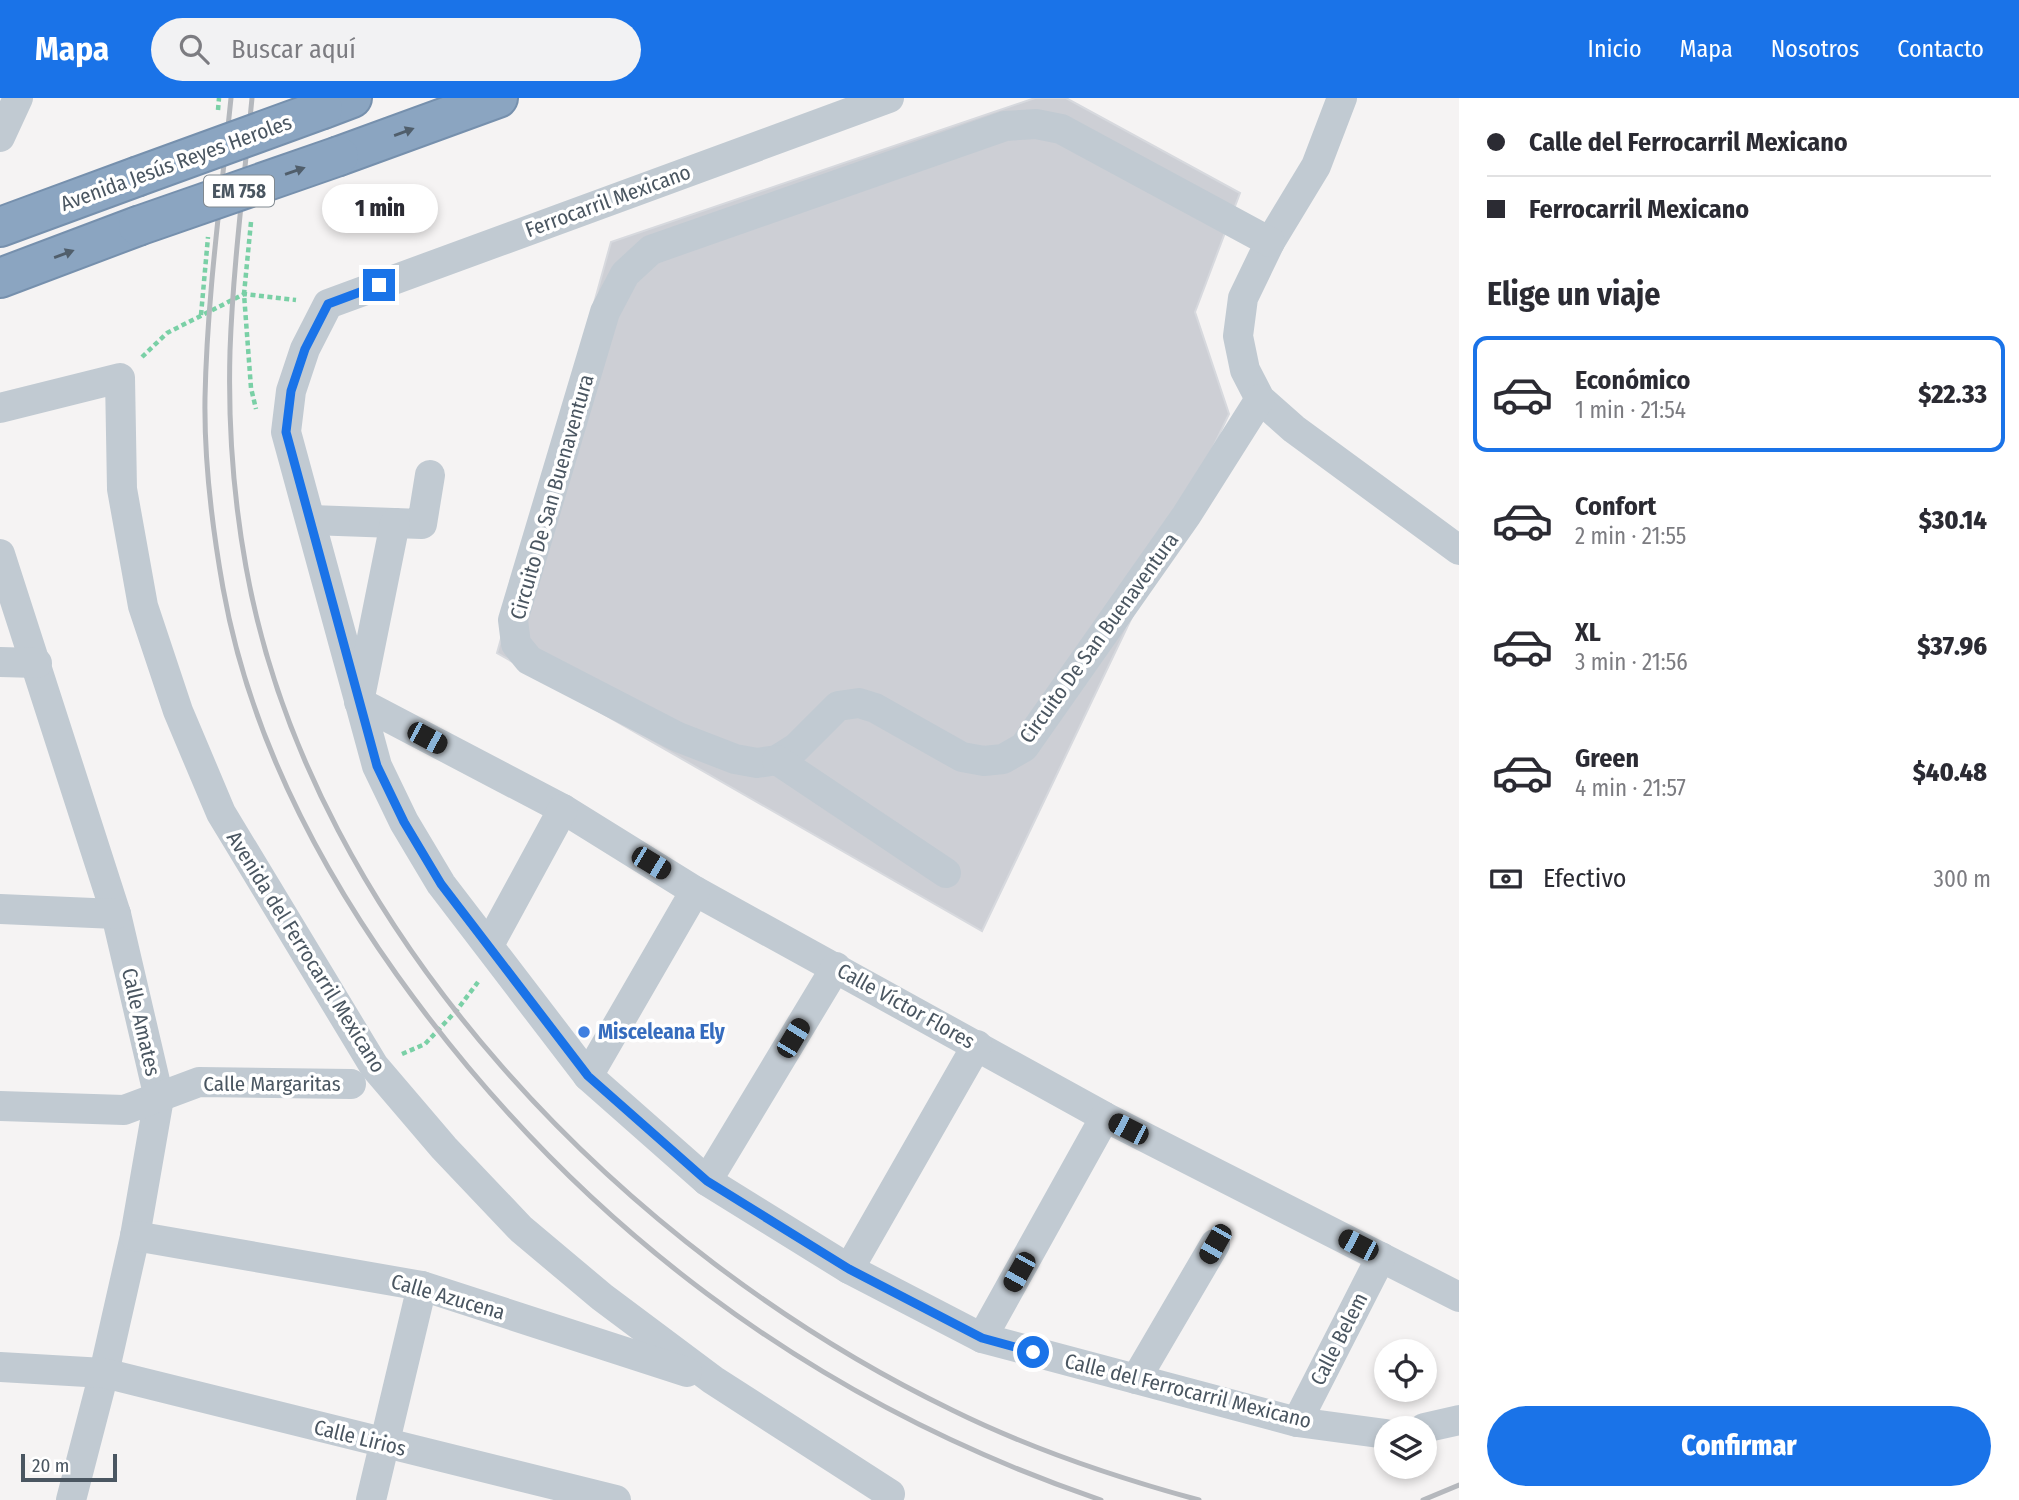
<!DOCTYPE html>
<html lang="es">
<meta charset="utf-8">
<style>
body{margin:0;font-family:"Fira Sans Condensed",sans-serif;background:#f2f2f3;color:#2b2b33;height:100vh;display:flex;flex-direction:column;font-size:26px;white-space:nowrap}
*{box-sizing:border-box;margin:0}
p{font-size:23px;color:#7c7c81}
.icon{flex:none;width:38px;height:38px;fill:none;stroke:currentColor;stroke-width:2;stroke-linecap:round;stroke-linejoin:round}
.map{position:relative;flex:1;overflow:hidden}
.side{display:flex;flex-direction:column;background:#fff;width:560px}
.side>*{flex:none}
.banner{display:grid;align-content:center;height:154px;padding:0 28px;background:#fff}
.tools{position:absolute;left:1374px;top:1241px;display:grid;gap:14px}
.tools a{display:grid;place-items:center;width:63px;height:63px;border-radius:50%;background:#fff;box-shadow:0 4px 10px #0003;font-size:35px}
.scale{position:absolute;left:21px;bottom:18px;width:96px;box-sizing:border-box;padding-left:7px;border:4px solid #4a5661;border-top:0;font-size:19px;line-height:24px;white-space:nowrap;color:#4a5661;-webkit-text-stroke:5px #fff;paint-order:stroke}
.end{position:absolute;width:32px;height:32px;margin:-16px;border:9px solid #1a73e8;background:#fff;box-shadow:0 0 0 4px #fff}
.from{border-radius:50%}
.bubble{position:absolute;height:49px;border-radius:24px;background:#fff;box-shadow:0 4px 10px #0003;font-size:23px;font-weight:800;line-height:49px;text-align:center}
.car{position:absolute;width:21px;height:42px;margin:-21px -10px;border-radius:9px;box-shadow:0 0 5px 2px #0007;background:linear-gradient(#222 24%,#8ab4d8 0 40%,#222 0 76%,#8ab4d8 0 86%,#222 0)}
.banner b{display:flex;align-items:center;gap:24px;height:66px;font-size:26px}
.banner b+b{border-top:2px solid #e1e1e2}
.banner i{width:18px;height:18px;background:#2b2b33}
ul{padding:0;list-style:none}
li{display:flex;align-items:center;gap:21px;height:116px;margin:0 14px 10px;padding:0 14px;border:4px solid transparent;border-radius:14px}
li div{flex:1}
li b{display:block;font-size:26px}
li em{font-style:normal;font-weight:800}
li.on{border-color:#1a73e8}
li>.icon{width:63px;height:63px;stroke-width:1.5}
h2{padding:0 28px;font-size:32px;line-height:84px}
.pay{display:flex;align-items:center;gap:18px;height:77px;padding:0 28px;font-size:26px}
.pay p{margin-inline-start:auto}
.action{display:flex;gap:14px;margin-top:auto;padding:14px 28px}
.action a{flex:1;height:80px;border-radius:42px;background:#1a73e8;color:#fff;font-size:28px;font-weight:800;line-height:80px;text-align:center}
header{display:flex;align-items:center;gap:42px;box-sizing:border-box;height:98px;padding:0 35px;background:#1a73e8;color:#fff}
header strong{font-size:33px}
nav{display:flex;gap:38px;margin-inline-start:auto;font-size:24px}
.search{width:490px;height:63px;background:#f2f2f3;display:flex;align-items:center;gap:18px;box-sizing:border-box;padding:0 24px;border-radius:38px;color:#7c7c81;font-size:26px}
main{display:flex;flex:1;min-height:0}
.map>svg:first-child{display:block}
.building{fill:#cdcfd5;stroke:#d7d9de;stroke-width:2}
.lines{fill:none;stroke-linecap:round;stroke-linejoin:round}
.highway-casing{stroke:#7690ad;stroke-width:42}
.path{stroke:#7ad0a6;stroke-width:4.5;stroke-dasharray:5 3.5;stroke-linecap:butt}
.street{stroke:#c1cad2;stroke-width:30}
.highway{stroke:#8ba5c1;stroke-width:38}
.rail{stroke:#b5b8bd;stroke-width:5}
.highway-bridge-casing{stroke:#7690ad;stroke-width:42;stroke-linecap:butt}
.highway-bridge{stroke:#8ba5c1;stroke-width:38}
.oneway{fill:#505e6b}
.route{stroke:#1a73e8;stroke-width:9}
.shop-dot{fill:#3f7fe0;stroke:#fff;stroke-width:2.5}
.labels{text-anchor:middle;stroke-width:7;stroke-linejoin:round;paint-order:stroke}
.shield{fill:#fff;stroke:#808990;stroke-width:2}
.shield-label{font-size:19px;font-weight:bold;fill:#4a5661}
.street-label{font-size:21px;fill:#4a5661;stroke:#fff}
.shop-label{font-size:21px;font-weight:bold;fill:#366cbe;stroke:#fff;text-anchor:start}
</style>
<header>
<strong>Mapa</strong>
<div class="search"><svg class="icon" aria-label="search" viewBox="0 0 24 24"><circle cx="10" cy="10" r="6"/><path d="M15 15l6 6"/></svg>Buscar aquí</div>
<nav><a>Inicio</a><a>Mapa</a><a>Nosotros</a><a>Contacto</a></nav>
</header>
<main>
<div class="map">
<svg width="1459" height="1402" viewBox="0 0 1459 1402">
<rect width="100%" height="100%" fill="#f5f3f3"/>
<!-- building -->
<path class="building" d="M1035,0H1066L1240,95L1195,214L1229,316L982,833L497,555L611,144Z"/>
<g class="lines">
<!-- highway casing -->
<g class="highway-casing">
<g id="highway">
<path d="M323,11L352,0"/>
<path d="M339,58L498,0"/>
<path d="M0,129L136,79"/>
<path d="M0,180L138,128"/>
</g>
</g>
<!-- path -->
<g class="path">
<path d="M218,12L219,0"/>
<path d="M251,124L244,196L251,290L256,311"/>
<path d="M201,217L208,139"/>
<path d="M142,259L167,235L244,196L296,202"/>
<path d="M402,956L425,946L457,912L478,884"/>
</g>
<!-- street -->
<g class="street">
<path d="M889,0L328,206L305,251L291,293L286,334L377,668L404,724L441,786L588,978L707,1083L849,1171L982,1240L1297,1324L1386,1336"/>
<path d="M1342,0L1316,68L1270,144L1243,200L1238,238L1245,272L1260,301L1294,331L1459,452"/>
<path d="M0,39L18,0"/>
<path d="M1260,301L1186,418L1024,649L1003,661L984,663L962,659L875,610L859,605L838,608L796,650L777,662L757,665L735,661L678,639L529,562L516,546L513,522L605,214L625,176L651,152L1005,28L1036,26L1061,31L1270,144"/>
<path d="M0,310L120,280L122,391L143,508L178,613L221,715L374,968L444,1050L521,1131L602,1199L713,1282L890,1396"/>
<path d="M311,422L422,426L430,377"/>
<path d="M395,425L359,604L563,711L695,793L1105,1019L1459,1199"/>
<path d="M0,456L116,816L159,1000L135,1138L104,1275L71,1402"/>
<path d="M0,564L37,565"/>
<path d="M777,662L946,775"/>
<path d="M0,811L116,816"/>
<path d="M489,847L563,711"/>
<path d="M588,978L695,793"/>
<path d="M0,1008L124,1012L199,984L351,986"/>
<path d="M707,1083L836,869"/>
<path d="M135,1138L422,1188L687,1274"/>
<path d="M849,1171L977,947"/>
<path d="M982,1240L1105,1019"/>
<path d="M0,1269L104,1275L616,1402"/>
<path d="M1136,1281L1215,1146"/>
<path d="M1297,1324L1381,1159"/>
<path d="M1424,1330L1459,1322"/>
<path d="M371,1402L422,1188"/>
</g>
<!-- highway -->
<use href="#highway" class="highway"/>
<!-- rail -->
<g class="rail">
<path d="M231,0C221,99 207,200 205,300C204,363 212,428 223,490C248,630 315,762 397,877C574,1125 812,1304 1101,1402"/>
<path d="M252,0C244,84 233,169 230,253C228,325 233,397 246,469C311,833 627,1155 952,1312C1031,1351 1114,1379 1199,1402"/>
<path d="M1423,1402L1459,1387"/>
</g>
<!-- highway-bridge casing -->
<g class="highway-bridge-casing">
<g id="highway-bridge">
<path d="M136,79L323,11"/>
<path d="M138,128L339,58"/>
</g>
</g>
<!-- highway-bridge -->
<use href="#highway-bridge" class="highway-bridge"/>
</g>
<!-- one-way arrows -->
<defs><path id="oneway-solid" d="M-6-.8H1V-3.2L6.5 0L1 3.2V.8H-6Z" transform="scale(1.75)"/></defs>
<g class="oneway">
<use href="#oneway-solid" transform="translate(404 34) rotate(-20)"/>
<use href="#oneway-solid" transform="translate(295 73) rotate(-19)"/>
<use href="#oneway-solid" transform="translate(64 156) rotate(-20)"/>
</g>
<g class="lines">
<!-- route -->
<path class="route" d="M379,187L328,206L305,251L291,293L286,334L377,668L404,724L441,786L588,978L707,1083L849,1171L982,1240L1033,1254"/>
</g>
<!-- markers -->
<circle class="shop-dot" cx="584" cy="934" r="7"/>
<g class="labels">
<!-- shield labels -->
<rect class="shield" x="204" y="77.5" width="70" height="31" rx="5"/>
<g class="shield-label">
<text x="239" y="100">EM 758</text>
</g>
<!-- street labels -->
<g class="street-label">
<text transform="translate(176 65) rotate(-20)" y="7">Avenida Jesús Reyes Heroles</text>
<text transform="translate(608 103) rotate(-20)" y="7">Ferrocarril Mexicano</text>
<text transform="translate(552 399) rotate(-74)" y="7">Circuito De San Buenaventura</text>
<text transform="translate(1099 540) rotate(-54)" y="7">Circuito De San Buenaventura</text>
<text transform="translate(306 854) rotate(58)" y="7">Avenida del Ferrocarril Mexicano</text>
<text transform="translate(906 908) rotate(29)" y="7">Calle Víctor Flores</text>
<text transform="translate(141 924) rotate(77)" y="7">Calle Amates</text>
<text x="272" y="993">Calle Margaritas</text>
<text transform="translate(448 1199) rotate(16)" y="7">Calle Azucena</text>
<text transform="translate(1339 1241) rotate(-63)" y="7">Calle Belem</text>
<text transform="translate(1188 1293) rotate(14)" y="7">Calle del Ferrocarril Mexicano</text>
<text transform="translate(360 1340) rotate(14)" y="7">Calle Lirios</text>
</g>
<!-- shop labels -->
<g class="shop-label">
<text x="598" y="941">Misceleana Ely</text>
</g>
</g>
</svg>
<div class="tools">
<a><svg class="icon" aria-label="locate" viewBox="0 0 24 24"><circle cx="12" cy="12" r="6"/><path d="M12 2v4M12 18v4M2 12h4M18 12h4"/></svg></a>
<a><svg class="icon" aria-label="layers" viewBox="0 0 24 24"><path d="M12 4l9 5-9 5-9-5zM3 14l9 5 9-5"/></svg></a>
</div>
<div class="scale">20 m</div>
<i class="end from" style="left:1033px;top:1254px"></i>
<i class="end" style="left:379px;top:187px"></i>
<div class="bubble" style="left:322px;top:86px;width:116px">1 min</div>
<i class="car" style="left:427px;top:640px;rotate:118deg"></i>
<i class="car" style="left:651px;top:765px;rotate:121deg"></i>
<i class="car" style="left:793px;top:940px;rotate:31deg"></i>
<i class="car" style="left:1128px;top:1031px;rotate:297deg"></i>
<i class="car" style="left:1215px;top:1146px;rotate:210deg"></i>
<i class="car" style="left:1358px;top:1147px;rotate:297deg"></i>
<i class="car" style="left:1019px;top:1174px;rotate:209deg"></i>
</div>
<section class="side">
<div class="banner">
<b><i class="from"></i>Calle del Ferrocarril Mexicano</b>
<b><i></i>Ferrocarril Mexicano</b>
</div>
<h2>Elige un viaje</h2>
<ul>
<li class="on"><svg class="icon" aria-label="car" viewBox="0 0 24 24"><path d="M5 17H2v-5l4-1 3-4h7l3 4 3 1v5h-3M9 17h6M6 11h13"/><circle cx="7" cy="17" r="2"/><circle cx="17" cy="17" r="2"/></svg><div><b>Económico</b><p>1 min · 21:54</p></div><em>$22.33</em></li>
<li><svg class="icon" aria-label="car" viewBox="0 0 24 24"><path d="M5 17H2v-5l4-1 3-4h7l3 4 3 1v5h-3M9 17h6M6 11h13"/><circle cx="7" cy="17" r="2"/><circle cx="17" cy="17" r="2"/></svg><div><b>Confort</b><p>2 min · 21:55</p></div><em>$30.14</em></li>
<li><svg class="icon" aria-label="car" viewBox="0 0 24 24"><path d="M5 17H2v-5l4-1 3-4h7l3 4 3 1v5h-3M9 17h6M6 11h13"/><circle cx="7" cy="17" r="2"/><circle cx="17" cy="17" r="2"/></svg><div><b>XL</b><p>3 min · 21:56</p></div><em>$37.96</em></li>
<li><svg class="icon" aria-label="car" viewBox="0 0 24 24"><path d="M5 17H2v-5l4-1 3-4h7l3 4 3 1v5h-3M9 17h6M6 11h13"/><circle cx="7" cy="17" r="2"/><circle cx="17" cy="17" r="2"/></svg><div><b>Green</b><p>4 min · 21:57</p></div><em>$40.48</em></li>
</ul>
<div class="pay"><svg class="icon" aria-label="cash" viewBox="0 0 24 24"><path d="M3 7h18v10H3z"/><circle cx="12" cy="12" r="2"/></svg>Efectivo<p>300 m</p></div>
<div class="action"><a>Confirmar</a></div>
</section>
</main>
